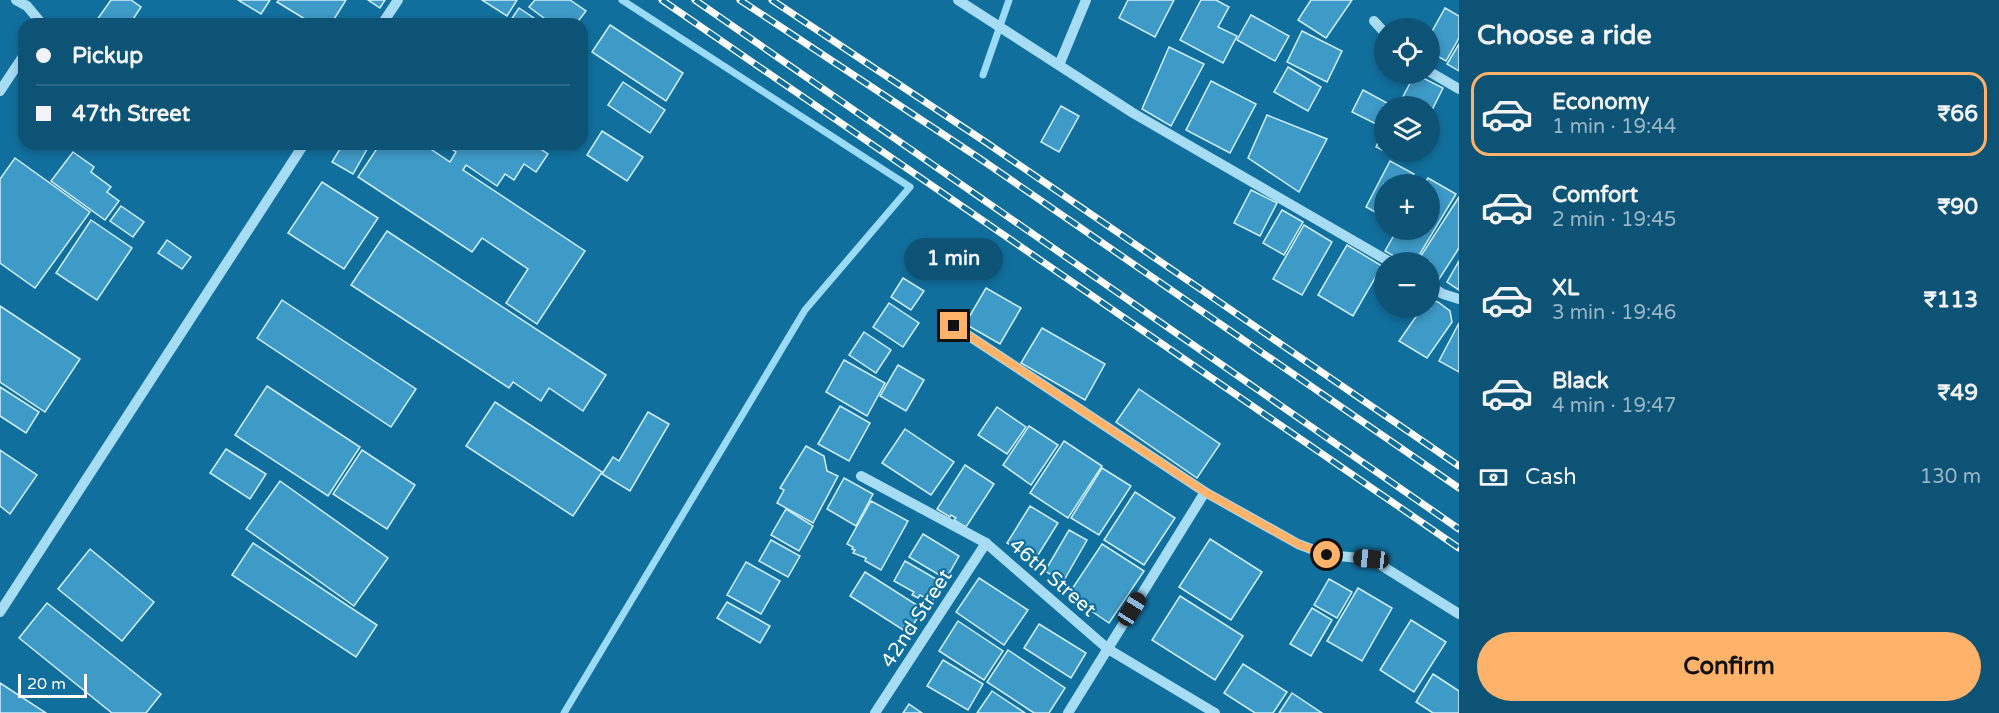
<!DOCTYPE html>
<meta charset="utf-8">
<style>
body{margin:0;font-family:"Varela Round",sans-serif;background:#16597b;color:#f1f3f6;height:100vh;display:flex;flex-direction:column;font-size:22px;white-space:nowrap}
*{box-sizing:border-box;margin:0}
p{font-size:20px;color:#9ab6c5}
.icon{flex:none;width:33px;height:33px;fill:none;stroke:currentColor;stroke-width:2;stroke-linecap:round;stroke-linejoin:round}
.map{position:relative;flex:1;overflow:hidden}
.panel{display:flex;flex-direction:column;background:#0d5376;width:540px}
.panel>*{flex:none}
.top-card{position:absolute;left:18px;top:18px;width:570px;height:132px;border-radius:18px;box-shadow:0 3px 9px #0003;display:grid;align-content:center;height:132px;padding:0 18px;background:#0d5376}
.controls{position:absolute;left:1374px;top:18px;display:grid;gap:12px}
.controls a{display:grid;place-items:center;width:66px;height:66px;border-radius:50%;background:#0d5376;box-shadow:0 3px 9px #0003;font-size:30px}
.scale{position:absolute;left:18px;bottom:15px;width:69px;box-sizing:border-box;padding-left:6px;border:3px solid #fff;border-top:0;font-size:16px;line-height:21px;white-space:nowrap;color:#fff;-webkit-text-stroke:4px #116f9d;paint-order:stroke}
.end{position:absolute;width:27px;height:27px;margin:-14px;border:8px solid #ffb26a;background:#111;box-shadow:0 0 0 3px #111}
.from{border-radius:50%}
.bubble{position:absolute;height:42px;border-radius:21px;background:#0d5376;box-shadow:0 3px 9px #0003;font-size:20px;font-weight:700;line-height:42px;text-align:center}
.car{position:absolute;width:18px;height:36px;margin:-18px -9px;border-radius:8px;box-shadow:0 0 4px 2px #0007;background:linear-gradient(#222 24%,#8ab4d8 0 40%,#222 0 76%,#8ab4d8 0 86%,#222 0)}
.top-card b{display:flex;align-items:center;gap:21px;height:57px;font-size:22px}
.top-card b+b{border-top:2px solid #2d6988}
.top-card i{width:15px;height:15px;background:#f1f3f6}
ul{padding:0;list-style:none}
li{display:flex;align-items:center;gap:18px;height:84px;margin:0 12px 9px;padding:0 6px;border:3px solid transparent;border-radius:18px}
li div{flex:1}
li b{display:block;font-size:22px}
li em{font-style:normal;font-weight:700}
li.selected{border-color:#ffb26a}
li>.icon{width:54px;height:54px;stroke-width:1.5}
h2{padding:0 18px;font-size:27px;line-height:72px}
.pay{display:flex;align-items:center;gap:15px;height:66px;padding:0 18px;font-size:22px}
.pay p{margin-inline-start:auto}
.cta{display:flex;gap:12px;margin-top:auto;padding:12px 18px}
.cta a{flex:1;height:69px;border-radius:36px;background:#ffb26a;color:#111;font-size:24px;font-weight:700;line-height:69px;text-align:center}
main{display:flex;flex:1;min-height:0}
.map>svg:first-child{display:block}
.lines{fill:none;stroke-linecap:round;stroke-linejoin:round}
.stream{stroke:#99dbf8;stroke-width:7}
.building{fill:#3e9ac6;stroke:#cfeffe;stroke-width:1.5}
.minor{stroke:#a7dcf5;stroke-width:10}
.rail-casing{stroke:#fff;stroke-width:7}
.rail{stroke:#116f9d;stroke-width:4.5;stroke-dasharray:14;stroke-linecap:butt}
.route{stroke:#ffb26a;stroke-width:8}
.labels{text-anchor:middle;stroke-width:4.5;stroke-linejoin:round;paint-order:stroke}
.street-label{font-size:20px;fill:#fff;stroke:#116f9d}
</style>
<main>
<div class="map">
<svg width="1459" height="713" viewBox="0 0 1459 713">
<rect width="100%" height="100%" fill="#116f9d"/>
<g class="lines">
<!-- stream -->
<g class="stream">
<path d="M983,75L1009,0"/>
<path d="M564,713L805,310L910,187L622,0"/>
</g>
</g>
<!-- building -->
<g class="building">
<path d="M111,0H131L141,7L130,24H94Z"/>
<path d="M238,0H270L261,14Z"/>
<path d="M279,0H346L331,24H313L277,2Z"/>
<path d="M368,0H385L380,8Z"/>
<path d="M482,0H517L507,16Z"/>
<path d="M535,0H570L586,11L576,24H552L529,7Z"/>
<path d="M1128,0H1174L1155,37L1119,18Z"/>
<path d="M1201,0H1216L1229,7L1218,27L1237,36L1223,63L1180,40Z"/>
<path d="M1311,0H1352L1326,38L1298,20Z"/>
<path d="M519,8L543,24H508Z"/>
<path d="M1445,8L1459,16V38L1446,61L1430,52V35Z"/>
<path d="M1251,15L1289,36L1275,61L1237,40Z"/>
<path d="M610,25L683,73L666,101L592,52Z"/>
<path d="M1302,31L1342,51L1327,82L1287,62Z"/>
<path d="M1459,44V71L1447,64Z"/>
<path d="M1169,47L1204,64L1171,126L1142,109Z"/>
<path d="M1288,67L1321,87L1308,111L1274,92Z"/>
<path d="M1415,74L1443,88L1430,114V106H1398Z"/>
<path d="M1211,81L1256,104L1230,153L1186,130Z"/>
<path d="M623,82L665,110L650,133L608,105Z"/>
<path d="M1363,90L1389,104L1388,106H1384V113L1378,125L1352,112Z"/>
<path d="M1061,106L1079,116L1059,152L1041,142Z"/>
<path d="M1267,115L1327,139L1299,192L1248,158Z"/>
<path d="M1384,130V151L1376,147Z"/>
<path d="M602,131L643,157L627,181L587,155Z"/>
<path d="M343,144H370L353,174L332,162Z"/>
<path d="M380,144H423L450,162L456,152L444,144H533L548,154L536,172L524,164L514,180L505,174L497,186L466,165L463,170L585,251L537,324L506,303L528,269L482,238L472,252L358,177Z"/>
<path d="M73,152L94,167L91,172L111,187L107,192L119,201L105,220L51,181Z"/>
<path d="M1385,152H1402L1398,158Z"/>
<path d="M15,158L90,212L35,288L0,263V179Z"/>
<path d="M1390,161L1414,174L1408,184H1384V217L1366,207Z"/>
<path d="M1428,178L1456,194L1415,262H1404L1385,251L1397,230H1430V184H1424Z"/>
<path d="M322,182L378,218L344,269L288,233Z"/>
<path d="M1251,190L1277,203L1260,236L1234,223Z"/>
<path d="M1459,197V248L1436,284L1430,280V262H1417Z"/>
<path d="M121,206L144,222L133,237L110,221Z"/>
<path d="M1282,210L1303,222L1284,255L1263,243Z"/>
<path d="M91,220L132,248L97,300L56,273Z"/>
<path d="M1304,225L1332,242L1302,295L1273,279Z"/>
<path d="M387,231L606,375L583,411L549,388L541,401L513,382L509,388L351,285Z"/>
<path d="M167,240L191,257L182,269L158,253Z"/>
<path d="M1347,245L1382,266L1353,316L1318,295Z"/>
<path d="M1459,261V290L1447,282Z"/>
<path d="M903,278L924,291L911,310L891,297Z"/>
<path d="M986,288L1021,308L1000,344L965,324Z"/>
<path d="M282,300L416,389L391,427L257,338Z"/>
<path d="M1430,300L1438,302L1450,311L1452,322L1427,358L1399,341L1422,308H1430Z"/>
<path d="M889,303L919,323L903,347L873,327Z"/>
<path d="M0,306L80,359L45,412L0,382Z"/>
<path d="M1459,323V372L1439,361Z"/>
<path d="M1042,328L1105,364L1085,400L1021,363Z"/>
<path d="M864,332L891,350L876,373L849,355Z"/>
<path d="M844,360L885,383L867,416L826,392Z"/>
<path d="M898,365L924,380L906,411L880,396Z"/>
<path d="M267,386L360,447L328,496L235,435Z"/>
<path d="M0,387L39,412L26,433L0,416Z"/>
<path d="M1139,389L1220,444L1197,478L1116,422Z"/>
<path d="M495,402L602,472L573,516L466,446Z"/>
<path d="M840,406L870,423L849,461L818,444Z"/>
<path d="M997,407L1026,427L1007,454L978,435Z"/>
<path d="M648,412L669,424L630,491L602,474L613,457L619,461Z"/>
<path d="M1029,426L1058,445L1031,485L1003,465Z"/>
<path d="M905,429L954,462L931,495L882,463Z"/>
<path d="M1064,441L1102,466L1068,518L1030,493Z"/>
<path d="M806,446L824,456L827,471L838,476L813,523L777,503L784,490L780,488Z"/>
<path d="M226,449L266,474L250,499L210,473Z"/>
<path d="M0,450L37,475L10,514L0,506Z"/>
<path d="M362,450L415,485L387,529L333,494Z"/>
<path d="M965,465L994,484L966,527L954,520L956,518L951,515L950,517L937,509Z"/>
<path d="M1102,468L1131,486L1099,535L1071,518Z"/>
<path d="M844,478L873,494L856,526L827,509Z"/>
<path d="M280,481L388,558L354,606L246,529Z"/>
<path d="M1135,492L1175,518L1144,565L1104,540Z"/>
<path d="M871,501L908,521L881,570L865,561L866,558L853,553L855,550L852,549L853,547L847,544Z"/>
<path d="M1030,506L1058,523L1035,560L1007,543Z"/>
<path d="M786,509L813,526L799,551L771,535Z"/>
<path d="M1069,530L1087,540L1063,582L1045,571Z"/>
<path d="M923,534L959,556L946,579L909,557Z"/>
<path d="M1210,539L1262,572L1231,620L1179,587Z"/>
<path d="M771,540L800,556L788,577L759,561Z"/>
<path d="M253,543L377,625L356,657L232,575Z"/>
<path d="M1102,544L1144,571L1109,623L1068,595Z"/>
<path d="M90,549L154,602L122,641L58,589Z"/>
<path d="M905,561L943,583L932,602L920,595L918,598L912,595L914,592L894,581Z"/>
<path d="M746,562L780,581L761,614L727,595Z"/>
<path d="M865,572L923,609L908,633L850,596Z"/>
<path d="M979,578L1028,610L1004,645L956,612Z"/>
<path d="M1329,579L1352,592L1337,618L1314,605Z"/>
<path d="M1358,588L1392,608L1362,661L1327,641Z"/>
<path d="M1180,596L1243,636L1215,680L1152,640Z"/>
<path d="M727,602L770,626L760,643L717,618Z"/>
<path d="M47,603L161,694L146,713H112L19,638Z"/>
<path d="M1312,608L1332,620L1311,656L1290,644Z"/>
<path d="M1411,620L1446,642L1414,692L1380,670Z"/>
<path d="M958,621L1003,651L984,680L939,651Z"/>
<path d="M1039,624L1086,653L1071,678L1024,648Z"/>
<path d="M1008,650L1065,688L1049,713H1034L987,682Z"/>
<path d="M943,660L983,684L968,710L927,686Z"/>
<path d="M1243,664L1287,692L1273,713H1255L1224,693Z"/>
<path d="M1433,674L1459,691V713H1433L1416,702Z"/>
<path d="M0,683L46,713H0Z"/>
<path d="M992,691L1025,713H977Z"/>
<path d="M1292,693L1322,713H1279Z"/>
<path d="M909,704L922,713H903Z"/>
</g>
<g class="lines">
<!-- minor -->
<g class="minor">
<path d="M16,0L27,6L42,24"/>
<path d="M958,0L1133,113L1390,262"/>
<path d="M1374,21L1384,32"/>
<path d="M382,24L398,0"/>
<path d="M1059,65L1086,0"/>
<path d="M1430,72L1459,89"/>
<path d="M0,91L24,55"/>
<path d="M1430,286L1443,294L1459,299"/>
<path d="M954,326L1205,492"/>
<path d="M861,476L986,543L1108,649L1215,713"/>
<path d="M0,612L304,144"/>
<path d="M875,713L986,543"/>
<path d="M1068,713L1205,492L1298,544L1327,555L1371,559L1459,614"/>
</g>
<!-- rail casing -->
<g class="rail-casing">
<g id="rail">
<path d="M662,0L1459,548"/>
<path d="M695,0L1459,529"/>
<path d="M740,0L979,158L1459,488"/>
<path d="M772,0L987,143L1459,466"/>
</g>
</g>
<!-- rail -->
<use href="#rail" class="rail"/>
</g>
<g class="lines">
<!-- route -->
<path class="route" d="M954,326L1205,492L1298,544L1327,555"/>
</g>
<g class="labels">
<!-- street labels -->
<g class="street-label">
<text transform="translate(1053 577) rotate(41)" y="7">46th Street</text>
<text transform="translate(916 618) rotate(-57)" y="7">42nd Street</text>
</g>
</g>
</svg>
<div class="controls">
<a><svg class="icon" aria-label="locate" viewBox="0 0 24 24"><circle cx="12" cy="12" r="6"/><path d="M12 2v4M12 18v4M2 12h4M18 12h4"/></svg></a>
<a><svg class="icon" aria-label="layers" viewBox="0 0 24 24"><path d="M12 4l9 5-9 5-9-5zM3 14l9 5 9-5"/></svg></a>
<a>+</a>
<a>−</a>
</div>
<div class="scale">20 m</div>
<i class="end from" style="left:1327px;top:555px"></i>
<i class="end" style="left:954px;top:326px"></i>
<div class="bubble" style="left:904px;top:238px;width:99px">1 min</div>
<i class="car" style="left:1371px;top:559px;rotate:276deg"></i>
<i class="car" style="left:1132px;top:609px;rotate:32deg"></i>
<div class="top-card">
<b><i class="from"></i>Pickup</b>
<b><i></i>47th Street</b>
</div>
</div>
<section class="panel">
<h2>Choose a ride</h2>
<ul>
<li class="selected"><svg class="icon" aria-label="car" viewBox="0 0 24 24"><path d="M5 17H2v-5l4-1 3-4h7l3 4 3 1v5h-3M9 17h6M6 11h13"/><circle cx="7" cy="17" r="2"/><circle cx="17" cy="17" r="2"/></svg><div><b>Economy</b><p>1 min · 19:44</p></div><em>₹66</em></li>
<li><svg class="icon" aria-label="car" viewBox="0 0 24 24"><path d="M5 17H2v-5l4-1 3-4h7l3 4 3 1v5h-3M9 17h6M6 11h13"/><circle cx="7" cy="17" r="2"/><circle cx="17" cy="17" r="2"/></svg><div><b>Comfort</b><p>2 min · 19:45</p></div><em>₹90</em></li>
<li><svg class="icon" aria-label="car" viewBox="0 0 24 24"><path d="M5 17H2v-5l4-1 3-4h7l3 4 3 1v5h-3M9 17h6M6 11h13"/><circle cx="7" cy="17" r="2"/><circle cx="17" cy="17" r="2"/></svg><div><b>XL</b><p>3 min · 19:46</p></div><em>₹113</em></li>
<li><svg class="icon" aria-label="car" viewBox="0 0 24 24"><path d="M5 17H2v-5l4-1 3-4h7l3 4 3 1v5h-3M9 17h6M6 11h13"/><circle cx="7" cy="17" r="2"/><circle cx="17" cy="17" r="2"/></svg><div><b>Black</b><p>4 min · 19:47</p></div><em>₹49</em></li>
</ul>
<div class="pay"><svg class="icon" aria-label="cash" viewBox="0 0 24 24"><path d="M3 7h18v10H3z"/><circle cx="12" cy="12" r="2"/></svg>Cash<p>130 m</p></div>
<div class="cta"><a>Confirm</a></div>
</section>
</main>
